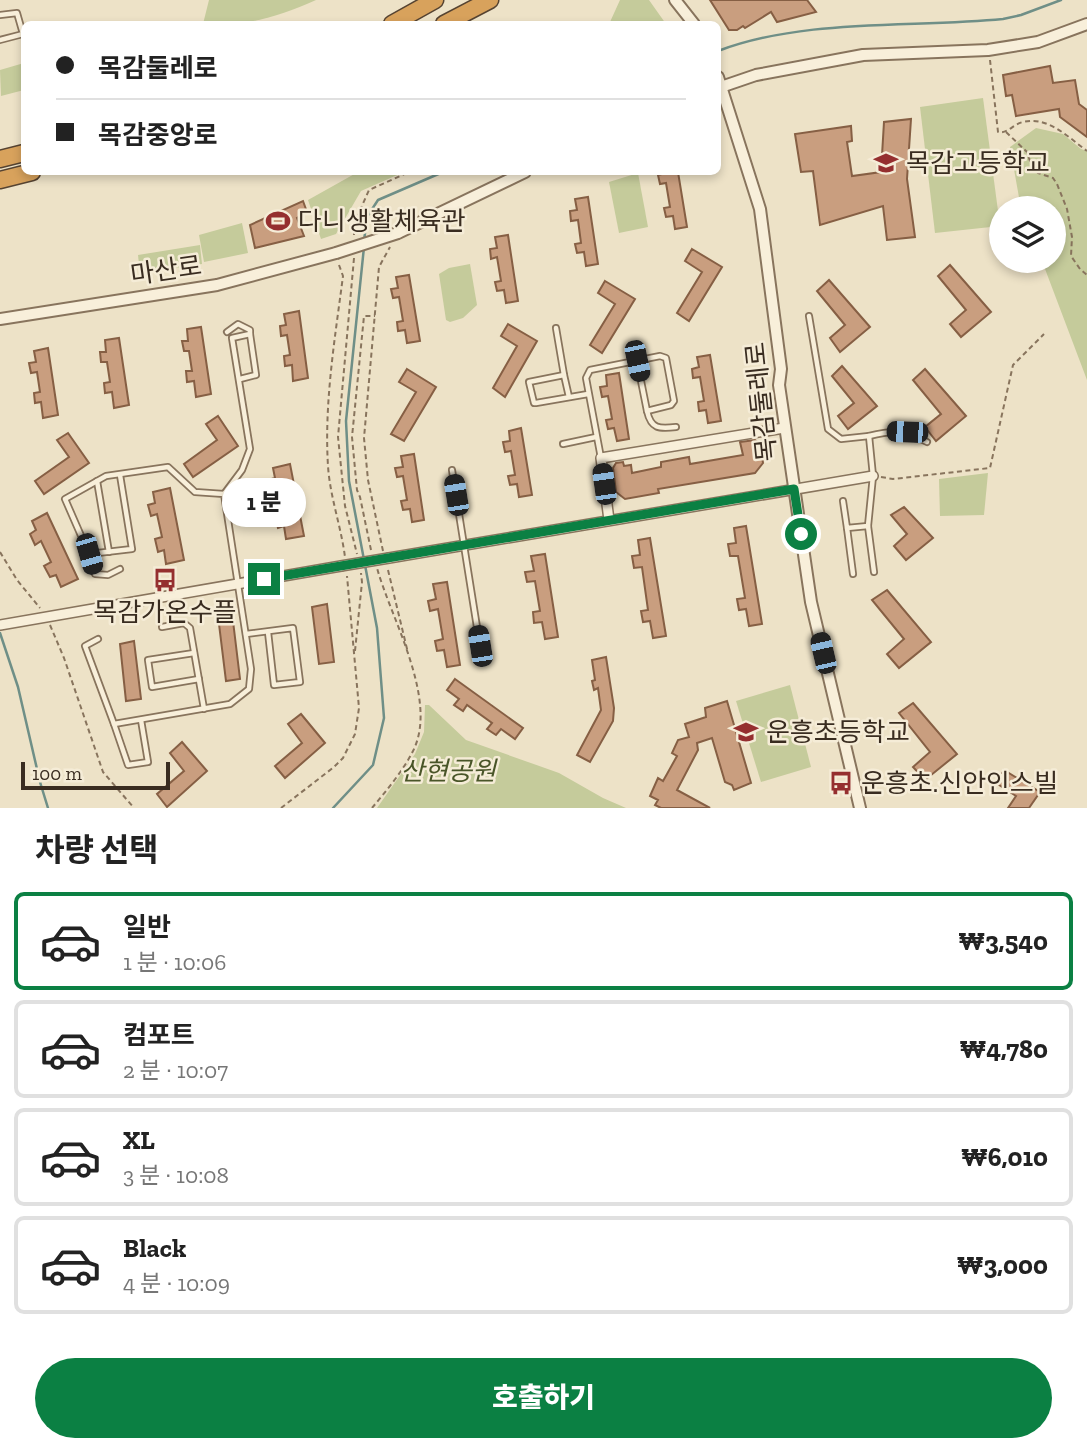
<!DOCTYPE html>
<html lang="ko">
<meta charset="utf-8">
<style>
body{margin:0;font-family:"Zilla Slab","Noto Sans KR",serif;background:#f6f6f6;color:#222;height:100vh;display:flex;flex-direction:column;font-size:26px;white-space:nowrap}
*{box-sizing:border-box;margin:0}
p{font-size:23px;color:#767676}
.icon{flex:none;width:38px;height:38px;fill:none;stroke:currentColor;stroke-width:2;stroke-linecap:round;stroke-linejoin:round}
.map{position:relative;height:808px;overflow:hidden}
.details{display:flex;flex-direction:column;background:#fff;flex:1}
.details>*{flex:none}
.banner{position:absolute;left:21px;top:21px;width:700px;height:154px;border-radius:10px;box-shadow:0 4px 10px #0003;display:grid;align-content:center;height:154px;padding:0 35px;background:#fff}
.tools{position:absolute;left:989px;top:196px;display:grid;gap:14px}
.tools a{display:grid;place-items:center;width:77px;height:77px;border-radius:50%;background:#fff;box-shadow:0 4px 10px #0003;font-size:35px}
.scale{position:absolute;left:21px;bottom:18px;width:149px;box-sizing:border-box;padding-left:7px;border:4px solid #392c20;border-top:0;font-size:19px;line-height:24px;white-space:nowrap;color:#392c20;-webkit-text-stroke:5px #f5ecd7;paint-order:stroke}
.end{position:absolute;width:32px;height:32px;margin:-16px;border:9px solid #0b8043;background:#fff;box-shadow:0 0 0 4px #fff}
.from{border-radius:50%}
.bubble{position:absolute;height:49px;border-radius:24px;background:#fff;box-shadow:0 4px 10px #0003;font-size:23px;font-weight:800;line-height:49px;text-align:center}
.car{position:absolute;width:21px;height:42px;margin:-21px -10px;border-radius:9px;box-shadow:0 0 5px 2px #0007;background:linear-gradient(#222 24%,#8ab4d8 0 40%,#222 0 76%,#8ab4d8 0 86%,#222 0)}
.banner b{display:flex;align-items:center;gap:24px;height:66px;font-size:26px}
.banner b+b{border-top:2px solid #e0e0e0}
.banner i{width:18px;height:18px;background:#222}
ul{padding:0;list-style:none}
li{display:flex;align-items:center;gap:21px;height:98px;margin:0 14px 10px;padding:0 21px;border:4px solid #e0e0e0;border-radius:10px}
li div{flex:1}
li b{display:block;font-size:26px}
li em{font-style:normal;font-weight:800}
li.active{border-color:#0b8043}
li>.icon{width:63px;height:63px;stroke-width:1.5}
h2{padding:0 35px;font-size:32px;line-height:84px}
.primary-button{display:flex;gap:14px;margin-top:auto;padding:14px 35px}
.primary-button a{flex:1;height:80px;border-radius:42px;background:#0b8043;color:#fff;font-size:28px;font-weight:800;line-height:80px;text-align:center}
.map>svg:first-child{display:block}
.green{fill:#c5cb9b}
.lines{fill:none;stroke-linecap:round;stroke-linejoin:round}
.stream{stroke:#6f8f87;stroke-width:2.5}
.building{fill:#c99e7f;stroke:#865f44;stroke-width:2}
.service-casing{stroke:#88745d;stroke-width:8}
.minor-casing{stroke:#88745d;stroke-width:12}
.tertiary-casing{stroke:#88745d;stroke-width:14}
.motorway-casing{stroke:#564331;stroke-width:19}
.path{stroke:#88745d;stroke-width:2;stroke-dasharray:5 3.5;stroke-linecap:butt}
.service{stroke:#f8efda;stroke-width:4.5}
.minor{stroke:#f8efda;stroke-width:9}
.tertiary{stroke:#f8efda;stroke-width:10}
.motorway{stroke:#d8a25c;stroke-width:16}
.minor-bridge-casing{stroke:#88745d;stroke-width:12;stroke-linecap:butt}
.tertiary-bridge-casing{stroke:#88745d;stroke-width:14;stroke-linecap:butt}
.minor-bridge{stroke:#f8efda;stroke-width:9}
.tertiary-bridge{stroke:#f8efda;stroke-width:10}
.route{stroke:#0b8043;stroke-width:9}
.labels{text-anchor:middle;stroke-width:5;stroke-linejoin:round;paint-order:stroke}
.poi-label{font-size:26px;fill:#392c20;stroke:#f5ecd7;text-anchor:start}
.street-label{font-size:26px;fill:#392c20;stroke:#f5ecd7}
.park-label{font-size:26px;font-style:italic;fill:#495528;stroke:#f5ecd7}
</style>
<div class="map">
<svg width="1087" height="808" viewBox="0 0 1087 808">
<rect width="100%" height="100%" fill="#ede2c7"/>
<!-- green -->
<g class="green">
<path d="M209,0H316C278,17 245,27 203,24Z"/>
<path d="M620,0H649L666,24H606L610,22Z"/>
<path d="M24,63V90L1,96L0,70Z"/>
<path d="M983,98L1000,226L935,233L920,107Z"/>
<path d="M1036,128L1063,134L1081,149L1087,151V380L1042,261H1054V208H1022L1020,203L1010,147Z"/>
<path d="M358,172H404L361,191L336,234L321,239L308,200Z"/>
<path d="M638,173L648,227L619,233L609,182Z"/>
<path d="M242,223L248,253L204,262L199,235Z"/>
<path d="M200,245L202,264L140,273L138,255Z"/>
<path d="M470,264L477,305L463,318L450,322L446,320L439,274L449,268Z"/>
<path d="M988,473L984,515L940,516L939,479Z"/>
<path d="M790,685L811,767L761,782L736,701Z"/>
<path d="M425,705H429L466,740L559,773L603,798L626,808H377L415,754L424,732Z"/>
</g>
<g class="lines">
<!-- stream -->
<g class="stream">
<path d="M718,51C805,18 910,28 1003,19L1021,15L1061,0"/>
<path d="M364,241L367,217L378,200L443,172"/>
<path d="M0,633L18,687L40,782L48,808"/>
<path d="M333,808L373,765L384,718L377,628L349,481L346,421L364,247"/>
</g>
</g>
<!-- building -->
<g class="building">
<path d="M710,0H807L816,12L777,22L771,12L745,28L743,26L737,30H729Z"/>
<path d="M1050,66L1053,83L1075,80L1079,104L1087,110V137L1060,117L1059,109L1016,116L1012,95L1006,96L1003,75Z"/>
<path d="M911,119L907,179L915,237L887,240L883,206L820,225L813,171L801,172L795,134L851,126L852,141L847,142L852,176L881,172L884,122Z"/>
<path d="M665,172H678L687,227L675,229L673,216L666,217L664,208L670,207L666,183L660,184L658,175L666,173Z"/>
<path d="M588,197L598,264L586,266L584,252L577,253L575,244L581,243L578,220L571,221L570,211L577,210L575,199Z"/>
<path d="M303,201L307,212L297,218L304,236L255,248L250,225Z"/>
<path d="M508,235L518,301L506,303L504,290L497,291L495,282L501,281L497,257L491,259L490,249L497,248L495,237Z"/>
<path d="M692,249L722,267L689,321L677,313L702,272L685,261Z"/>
<path d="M950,265L991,312L961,337L950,324L966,310L938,276Z"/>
<path d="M409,275L420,341L407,343L405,330L398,331L397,322L403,321L399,297L393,298L391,289L398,288L396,277Z"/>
<path d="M829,280L870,327L840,352L830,338L845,325L817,291Z"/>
<path d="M605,281L635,299L602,353L590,345L615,304L598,293Z"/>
<path d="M299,311L308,378L293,381L292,365L285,366L284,356L290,355L287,335L281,336L280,326L286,325L284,314Z"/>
<path d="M508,324L537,341L505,397L493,388L517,346L501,336Z"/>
<path d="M201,327L211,394L196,397L194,381L187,382L186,371H192L189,351H184L182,341H188L187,329Z"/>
<path d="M119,338L129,405L114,408L112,392L105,393L104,383L110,382L107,362H101L100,352H106L105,340Z"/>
<path d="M48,348L58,415L43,418L41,402L35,403L34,393L40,392L37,372L31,373L29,363L36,362L34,351Z"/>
<path d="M710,355L721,421L708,423L706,410L699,411L698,402L704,401L700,377L693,378L692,369L699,367L697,357Z"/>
<path d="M842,366L877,406L848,429L838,416L854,403L832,376Z"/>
<path d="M407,369L436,387L404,441L391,434L416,392L399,382Z"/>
<path d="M925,369L966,416L936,441L925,427L941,414L913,380Z"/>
<path d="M619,373L629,439L617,441L614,428L608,429L606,420L612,419L608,396L602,397L600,387L607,386L606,375Z"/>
<path d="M218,416L238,446L193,477L184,464L217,440L206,424Z"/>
<path d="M521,428L532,495L519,497L517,484L510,485L508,476L515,475L511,451L505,452L503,442L510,441L509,431Z"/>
<path d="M68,433L89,463L44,494L35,481L69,457L57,440Z"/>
<path d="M755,440L760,443L763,463L755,473L658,489L659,493L625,499L616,492L613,468L616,463L623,462L624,466L631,465L632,473L661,467V462L689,457L690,464L743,455L740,442Z"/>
<path d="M414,454L424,520L412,522L410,509L403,510L401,501L407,500L403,476L397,477L395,468L403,467L401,456Z"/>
<path d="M290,464L304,536L286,539L284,526L278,528L275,515L282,513L277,490L271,492L268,480L275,478L273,468Z"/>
<path d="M170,488L184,560L166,564L164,550L158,552L155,539L162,537L157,514L151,516L148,505L155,503L153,492Z"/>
<path d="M904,507L933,538L906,560L894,546L907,534L891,515Z"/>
<path d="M47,513L78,579L61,587L56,575L50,577L44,566L51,562L41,541L35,545L30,534L36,530L32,521Z"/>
<path d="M746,526L762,624L749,626L746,609L739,610L737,599L745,598L738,556H730L728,544L736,543L734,528Z"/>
<path d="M650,538L666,636L653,638L650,621L643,622L641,611L648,610L642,567L634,568L632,556L640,555L638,540Z"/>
<path d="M545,554L558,637L545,639L542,622L534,623L533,612L540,611L535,581L527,582L525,572L534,571L531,556Z"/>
<path d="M447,582L460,665L447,667L444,650L437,651L435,641L443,639L438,609L430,611L428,601L436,599L433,584Z"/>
<path d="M887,590L931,642L899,668L887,654L904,639L872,600Z"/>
<path d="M327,604L334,662L319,664L312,607Z"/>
<path d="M233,621L240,679L226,681L219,624Z"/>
<path d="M134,641L141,699L126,701L120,644Z"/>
<path d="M606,657L614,708L613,721L590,762L577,755L601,710L598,688L594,690L592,681L595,680L592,660Z"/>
<path d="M455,679L523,728L515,739L501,729L496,735L487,729L492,723L467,705L463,711L454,705L459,699L447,690Z"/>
<path d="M727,701L751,783L734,790L732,785L725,782L712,738L697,743L698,750L677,790L710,808H661L655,805L658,800L650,796L658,778L663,781L667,774L677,756L672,753L678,740L689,737L685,724L706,717L705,708Z"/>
<path d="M913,703L957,754L925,780L913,767L930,752L899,713Z"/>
<path d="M301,714L325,743L285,778L275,766L302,743L288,724Z"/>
<path d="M182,742L207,771L167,807L157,794L184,771L170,753Z"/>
<path d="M1004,770L1040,792L1029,808H1008L1016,796L996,783Z"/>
</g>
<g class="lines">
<!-- service casing -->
<g class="service-casing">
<g id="service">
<path d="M0,15L17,13L23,34"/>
<path d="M0,40L23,34"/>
<path d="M809,316L828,429L841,439L869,436L873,476L868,526L874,572"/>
<path d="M556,328L564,375"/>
<path d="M240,379L256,375L250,334"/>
<path d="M569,397L564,375L529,382L534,403H536L588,394"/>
<path d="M647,411C651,429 659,429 676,427"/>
<path d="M869,436C894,430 904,430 927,442"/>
<path d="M563,444L596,437"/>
<path d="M601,458L586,378L590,370L660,356L666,358L674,401L671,405L647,411L637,361"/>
<path d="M452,470L480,646"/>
<path d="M97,481L109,552"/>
<path d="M224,494L242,470L250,449L232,338L250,334V330L238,324L227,332"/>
<path d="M843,501L847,528L868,526"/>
<path d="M847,528L853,574"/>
<path d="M89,554L132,549L120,475"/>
<path d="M162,627L184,623L190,628L204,709"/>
<path d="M246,634L293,628L300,682L274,685L268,632"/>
<path d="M98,639L85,646L114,724L230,704L249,689L251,669L224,494L195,492L168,467L106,476L65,499L89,554L95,574L108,575L120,569"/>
<path d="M194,653L148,660L152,687L199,679"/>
<path d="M114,724L128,765L148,762L141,720"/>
</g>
</g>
<!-- minor casing -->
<g class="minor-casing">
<g id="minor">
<path d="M609,520L601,458L784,428"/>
<path d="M389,558L873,476"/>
<path d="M0,625L341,566"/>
</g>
</g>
<!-- tertiary casing -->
<g class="tertiary-casing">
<g id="tertiary">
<path d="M675,0L694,24"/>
<path d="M718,77L760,209L781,369L779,385L811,602L860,808"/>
<path d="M718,88L756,75L863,55L988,50L1038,42L1087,24"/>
<path d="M398,233L525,172"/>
<path d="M0,319L217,285L336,253"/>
</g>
</g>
<!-- motorway casing -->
<g class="motorway-casing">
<g id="motorway">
<path d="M392,24L435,0"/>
<path d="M444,24L490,0"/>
<path d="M0,159L24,153"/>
<path d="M0,180L32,172"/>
</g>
</g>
<!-- path -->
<g class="path">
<path d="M990,60L998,132C1008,134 1013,124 1023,122C1048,116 1068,137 1087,151"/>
<path d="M1006,132L1027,152L1032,167L1038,173L1053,178L1057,184L1067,209L1072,237L1071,256L1080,269L1087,275"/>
<path d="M354,235V224L369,190L409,172"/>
<path d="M354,258L338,437L345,506L357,554"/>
<path d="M339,265L343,276C335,338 324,403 328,466C330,497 341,526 345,557"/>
<path d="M881,477L893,479L990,468L1013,365L1044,334"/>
<path d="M371,550L360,497L357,490L352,437L364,316H375"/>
<path d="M383,551L368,480L364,438L379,267L390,247"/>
<path d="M0,552L17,580L40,608"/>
<path d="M388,570L408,653"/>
<path d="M50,625L64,658L103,772L134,808"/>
<path d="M355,651L362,582L361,573"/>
<path d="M281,808L334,767L343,758L355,734L359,708L347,576"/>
<path d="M372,808C386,791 403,771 413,751C439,700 391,619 377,568"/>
</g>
<!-- service -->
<use href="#service" class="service"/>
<!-- minor -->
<use href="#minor" class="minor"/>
<!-- tertiary -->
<use href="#tertiary" class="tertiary"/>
<!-- motorway -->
<use href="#motorway" class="motorway"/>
<!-- minor-bridge casing -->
<g class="minor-bridge-casing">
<path id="minor-bridge" d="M341,566L389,558"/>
</g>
<!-- tertiary-bridge casing -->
<g class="tertiary-bridge-casing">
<path id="tertiary-bridge" d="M336,253L398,233"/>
</g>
<!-- minor-bridge -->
<use href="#minor-bridge" class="minor-bridge"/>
<!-- tertiary-bridge -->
<use href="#tertiary-bridge" class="tertiary-bridge"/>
</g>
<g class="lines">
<!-- route -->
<path class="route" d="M264,579L794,489L801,534"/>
</g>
<!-- icons -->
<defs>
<g id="school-bare" transform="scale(1.89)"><path d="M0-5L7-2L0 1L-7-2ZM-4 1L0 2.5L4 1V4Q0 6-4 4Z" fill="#952f2f" stroke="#f5ecd7" stroke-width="2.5" paint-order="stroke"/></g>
<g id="stadium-bare" transform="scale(1.89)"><path d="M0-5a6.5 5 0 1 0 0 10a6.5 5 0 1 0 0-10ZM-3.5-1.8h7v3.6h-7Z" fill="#952f2f" stroke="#f5ecd7" stroke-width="2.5" paint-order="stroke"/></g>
<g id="bus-bare" transform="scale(1.89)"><path d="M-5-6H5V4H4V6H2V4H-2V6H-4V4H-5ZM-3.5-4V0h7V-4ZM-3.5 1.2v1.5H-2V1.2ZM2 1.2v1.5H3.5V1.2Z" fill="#952f2f" stroke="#f5ecd7" stroke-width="2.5" paint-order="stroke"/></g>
</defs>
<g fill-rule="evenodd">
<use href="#school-bare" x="886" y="163"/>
<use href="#stadium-bare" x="278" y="221"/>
<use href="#bus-bare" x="165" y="580"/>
<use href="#school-bare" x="746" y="732"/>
<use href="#bus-bare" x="841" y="783"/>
</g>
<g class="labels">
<!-- poi labels -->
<g class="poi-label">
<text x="906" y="172">목감고등학교</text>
<text x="298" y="230">다니생활체육관</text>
<text x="165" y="621" text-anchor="middle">목감가온수플</text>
<text x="766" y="741">운흥초등학교</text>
<text x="861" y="792">운흥초.신안인스빌</text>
</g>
<!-- street labels -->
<g class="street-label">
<text transform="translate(166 270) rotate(-8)" y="9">마산로</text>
<text transform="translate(761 402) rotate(-96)" y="9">목감둘레로</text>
</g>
<!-- park labels -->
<g class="park-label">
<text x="448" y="780">산현공원</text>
</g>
</g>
</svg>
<div class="tools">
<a><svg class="icon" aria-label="layers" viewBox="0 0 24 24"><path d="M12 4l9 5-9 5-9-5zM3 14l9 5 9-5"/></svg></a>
</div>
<div class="scale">100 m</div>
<i class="end from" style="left:801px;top:534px"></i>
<i class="end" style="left:264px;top:579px"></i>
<div class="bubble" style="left:222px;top:478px;width:84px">1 분</div>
<i class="car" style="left:637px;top:361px;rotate:168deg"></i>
<i class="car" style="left:907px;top:432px;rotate:272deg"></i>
<i class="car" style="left:604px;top:484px;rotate:352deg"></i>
<i class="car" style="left:456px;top:495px;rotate:351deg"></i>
<i class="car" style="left:89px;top:554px;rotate:164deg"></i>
<i class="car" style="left:480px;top:646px;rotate:351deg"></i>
<i class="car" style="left:823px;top:653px;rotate:347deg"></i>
<div class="banner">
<b><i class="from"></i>목감둘레로</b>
<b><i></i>목감중앙로</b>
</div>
</div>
<section class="details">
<h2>차량 선택</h2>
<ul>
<li class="active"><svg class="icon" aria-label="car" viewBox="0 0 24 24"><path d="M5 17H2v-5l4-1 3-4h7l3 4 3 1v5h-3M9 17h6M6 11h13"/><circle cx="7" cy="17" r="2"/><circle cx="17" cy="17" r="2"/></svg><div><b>일반</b><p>1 분 · 10:06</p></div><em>₩3,540</em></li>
<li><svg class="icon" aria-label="car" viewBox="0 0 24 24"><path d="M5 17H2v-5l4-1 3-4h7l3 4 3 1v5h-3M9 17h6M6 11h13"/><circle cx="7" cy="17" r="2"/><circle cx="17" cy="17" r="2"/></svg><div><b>컴포트</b><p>2 분 · 10:07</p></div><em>₩4,780</em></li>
<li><svg class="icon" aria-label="car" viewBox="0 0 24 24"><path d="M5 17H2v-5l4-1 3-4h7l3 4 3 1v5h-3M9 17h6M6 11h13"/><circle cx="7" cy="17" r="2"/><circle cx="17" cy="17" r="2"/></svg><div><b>XL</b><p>3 분 · 10:08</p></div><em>₩6,010</em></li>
<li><svg class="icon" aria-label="car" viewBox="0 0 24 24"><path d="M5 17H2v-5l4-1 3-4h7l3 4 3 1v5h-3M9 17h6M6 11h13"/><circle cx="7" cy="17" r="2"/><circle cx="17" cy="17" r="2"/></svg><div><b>Black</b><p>4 분 · 10:09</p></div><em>₩3,000</em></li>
</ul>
<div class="primary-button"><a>호출하기</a></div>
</section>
